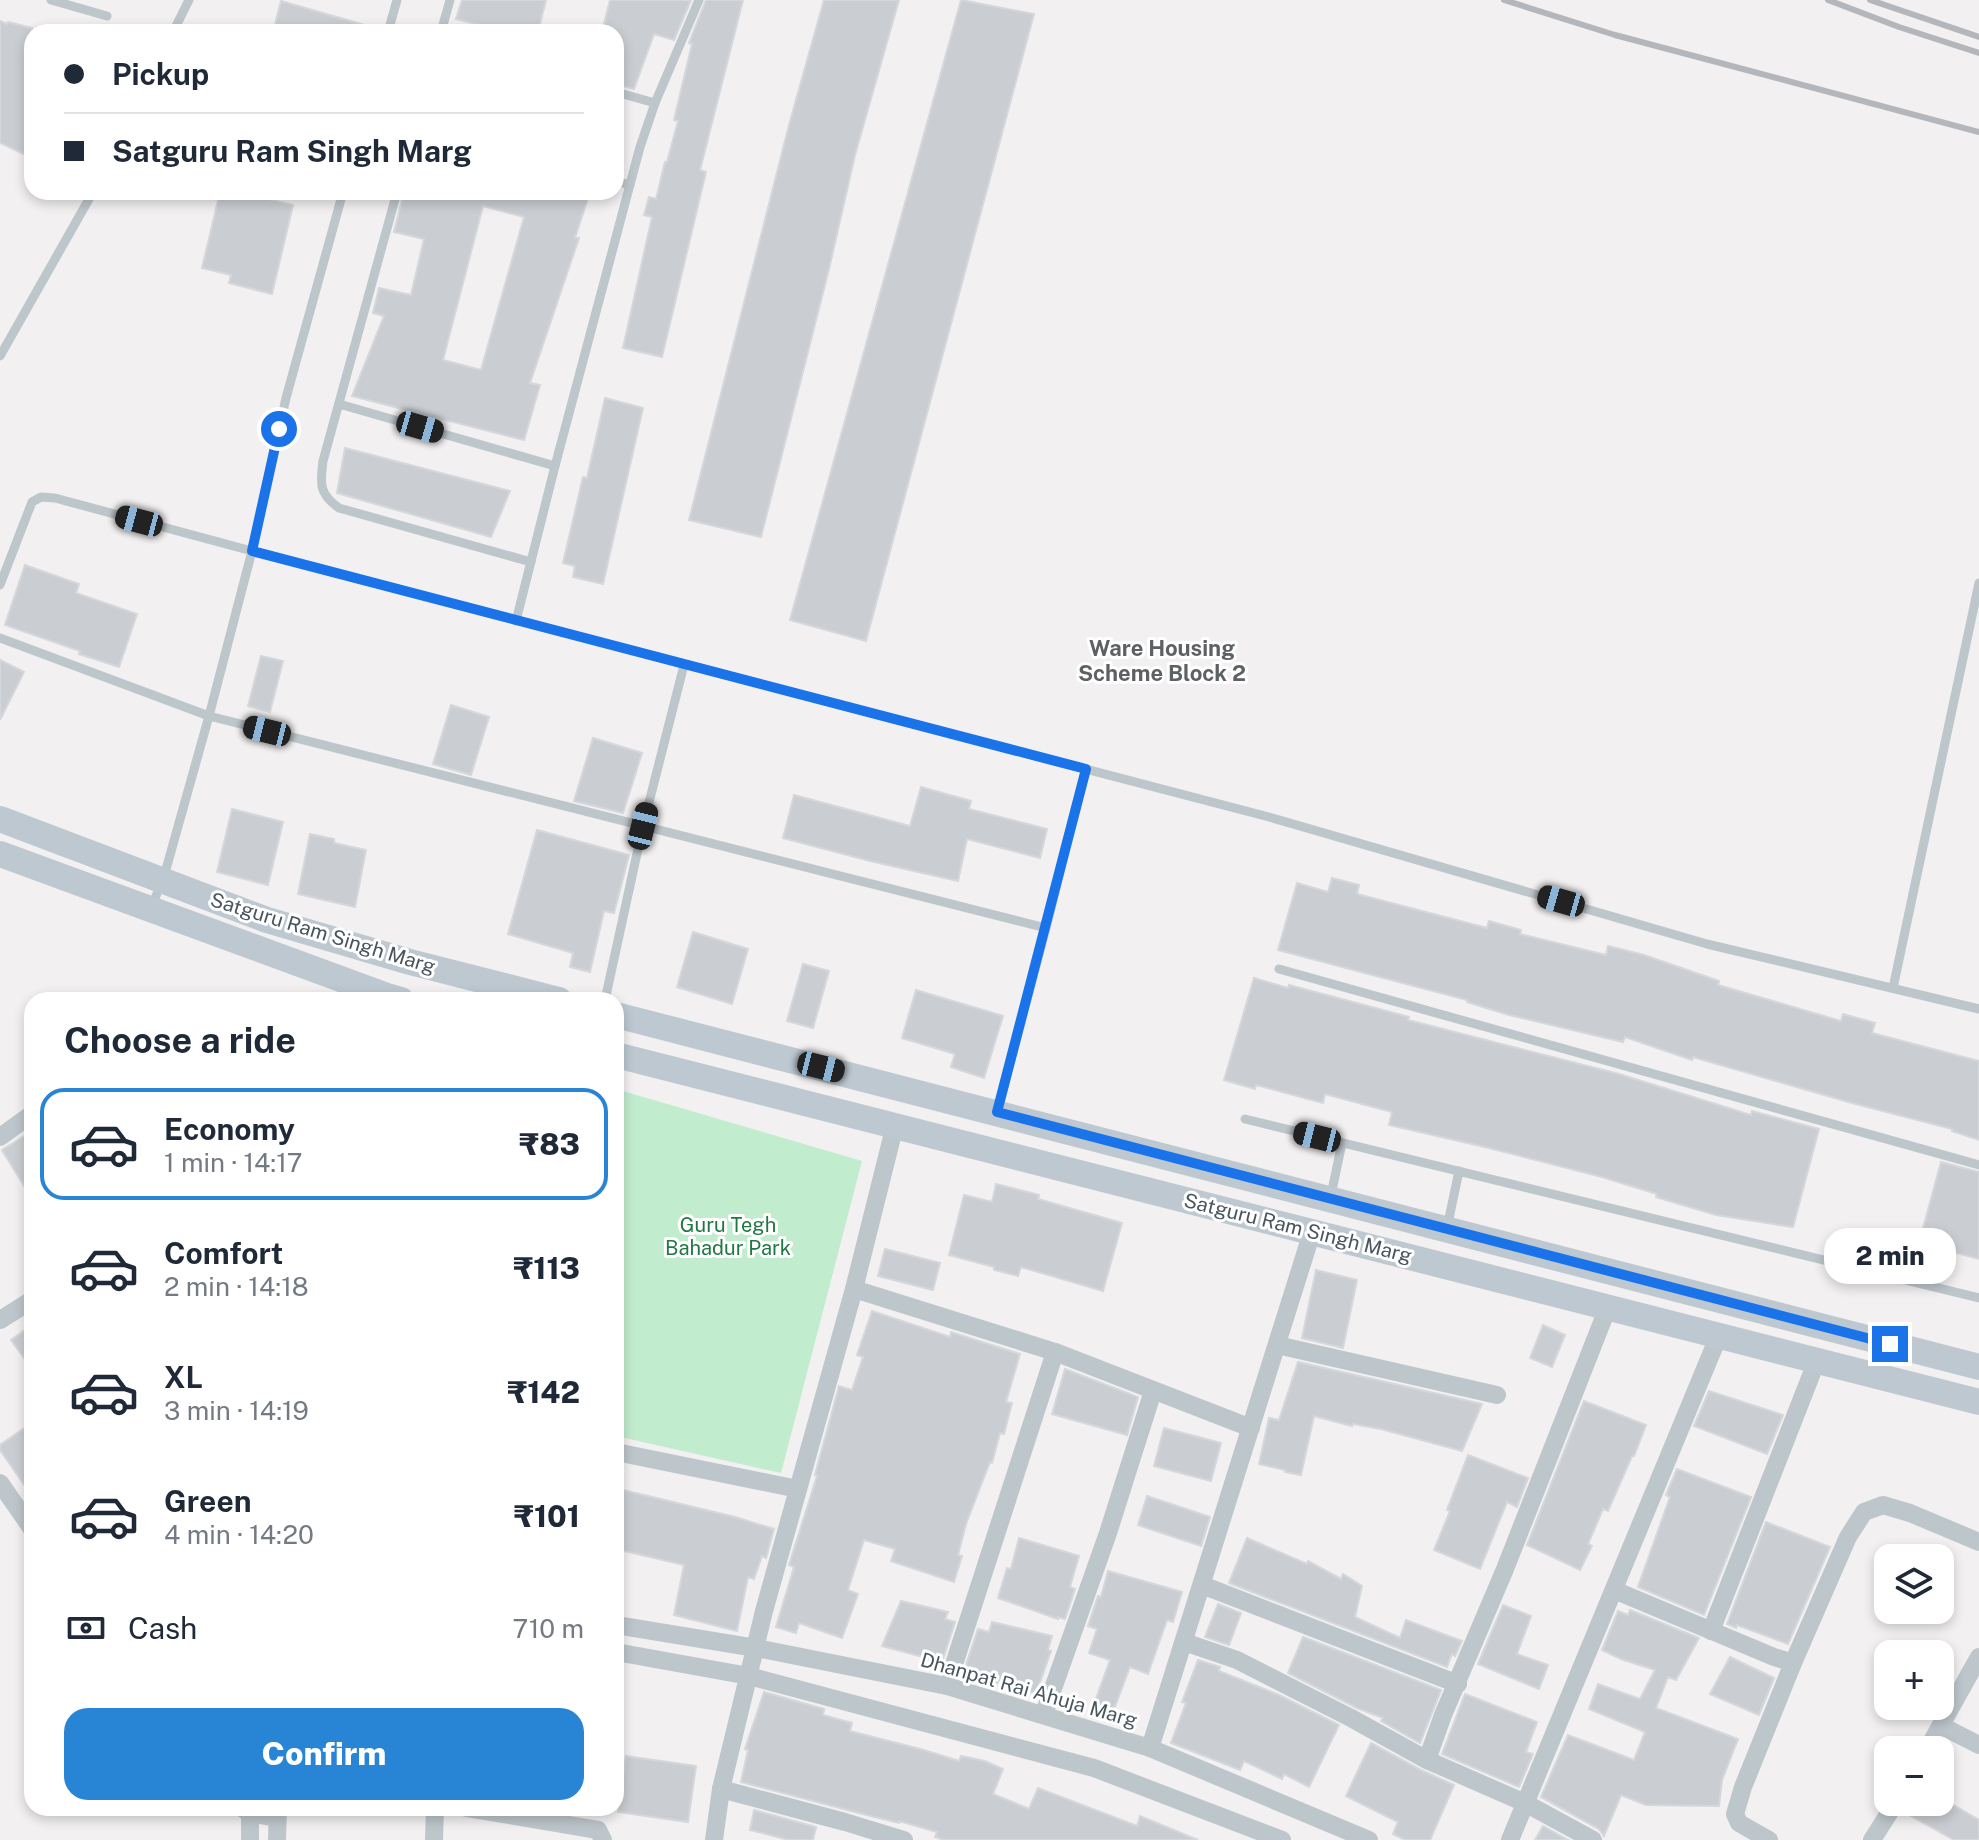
<!DOCTYPE html>
<meta charset="utf-8">
<style>
body{margin:0;font-family:"Public Sans",sans-serif;background:#f6f6f7;color:#1f2937;height:100vh;display:flex;flex-direction:column;font-size:30px;white-space:nowrap}
*{box-sizing:border-box;margin:0}
p{font-size:26px;color:#747a83}
.icon{flex:none;width:44px;height:44px;fill:none;stroke:currentColor;stroke-width:2;stroke-linecap:round;stroke-linejoin:round}
.map{position:relative;flex:1;overflow:hidden}
.side{position:absolute;left:24px;top:992px;width:600px;height:824px;display:flex;flex-direction:column;background:#fff;border-radius:24px;box-shadow:0 4px 12px #0003}
.side>*{flex:none}
.top-card{position:absolute;left:24px;top:24px;width:600px;height:176px;border-radius:24px;box-shadow:0 4px 12px #0003;display:grid;align-content:center;height:176px;padding:0 40px;background:#fff}
.buttons{position:absolute;left:1874px;top:1544px;display:grid;gap:16px}
.buttons a{display:grid;place-items:center;width:80px;height:80px;border-radius:16px;background:#fff;box-shadow:0 4px 12px #0003;font-size:40px}
.end{position:absolute;width:36px;height:36px;margin:-18px;border:10px solid #1a73e8;background:#fff;box-shadow:0 0 0 4px #fff}
.from{border-radius:50%}
.bubble{position:absolute;height:56px;border-radius:24px;background:#fff;box-shadow:0 4px 12px #0003;font-size:26px;font-weight:800;line-height:56px;text-align:center}
.car{position:absolute;width:24px;height:48px;margin:-24px -12px;border-radius:10px;box-shadow:0 0 6px 2px #0007;background:linear-gradient(#222 24%,#8ab4d8 0 40%,#222 0 76%,#8ab4d8 0 86%,#222 0)}
.top-card b{display:flex;align-items:center;gap:28px;height:76px;font-size:30px}
.top-card b+b{border-top:2px solid #e0e1e3}
.top-card i{width:20px;height:20px;background:#1f2937}
ul{padding:0;list-style:none}
li{display:flex;align-items:center;gap:24px;height:112px;margin:0 16px 12px;padding:0 24px;border:4px solid transparent;border-radius:24px}
li div{flex:1}
li b{display:block;font-size:30px}
li em{font-style:normal;font-weight:800}
li.current{border-color:#2884d4}
li>.icon{width:72px;height:72px;stroke-width:1.5}
h2{padding:0 40px;font-size:36px;line-height:96px}
.pay{display:flex;align-items:center;gap:20px;height:88px;padding:0 40px;font-size:30px}
.pay p{margin-inline-start:auto}
.action{display:flex;gap:16px;margin-top:auto;padding:16px 40px}
.action a{flex:1;height:92px;border-radius:24px;background:#2884d4;color:#fff;font-size:32px;font-weight:800;line-height:92px;text-align:center}
.map>svg:first-child{display:block}
.green{fill:#c2ecce}
.building{fill:#caced2;stroke:#d4d7db;stroke-width:2;fill-rule:evenodd}
.lines{fill:none;stroke-linecap:round;stroke-linejoin:round}
.lane{stroke:#bdc6cb;stroke-width:9}
.street{stroke:#bdc6cb;stroke-width:18}
.secondary{stroke:#bdc8d0;stroke-width:26}
.rail{stroke:#b3b6ba;stroke-width:6}
.route{stroke:#1a73e8;stroke-width:10}
.labels{text-anchor:middle;stroke-width:6;stroke-linejoin:round;paint-order:stroke}
.street-label{font-size:20px;fill:#49555c;stroke:#fff}
.park-label{font-size:20px;fill:#1f7843;stroke:#fff}
.neighbourhood-label{font-size:22px;font-weight:bold;fill:#5d6164;stroke:#fff}
</style>
<div class="map">
<svg width="1979" height="1840" viewBox="0 0 1979 1840">
<rect width="100%" height="100%" fill="#f2f0f0"/>
<!-- green -->
<path class="green" d="M616,1089L862,1161L781,1473L616,1436Z"/>
<!-- building -->
<g class="building">
<path d="M462,0H546L538,32H483L484,26L456,19Z"/>
<path d="M610,0H691L674,40L654,34L634,89L616,84V32H602Z"/>
<path d="M706,0H743L700,170L706,172L662,357L623,348L652,217L644,215L649,197L656,199L665,162H667L678,121L674,120L692,44L689,43Z"/>
<path d="M824,0H899L855,155L829,269L761,537L689,520L789,125Z"/>
<path d="M961,0L1034,14L866,641L790,620Z"/>
<path d="M281,1L375,28L374,32H273Z"/>
<path d="M0,21L7,24L8,22L32,28V158L0,143Z"/>
<path d="M220,192H240L293,205L272,294L229,283L231,275L202,268Z"/>
<path d="M404,192H590L575,238H579L530,383L540,385L524,440L352,396L384,316L373,313L379,288L411,295L424,239L394,232ZM483,206L524,217L481,370L443,360Z"/>
<path d="M605,398L643,408L603,584L573,577L575,566L563,563L583,477L587,478Z"/>
<path d="M345,448L510,491L491,537L337,493Z"/>
<path d="M25,565L79,584L76,593L137,614L119,667L79,654L80,651L5,625Z"/>
<path d="M261,656L283,661L270,712L248,706Z"/>
<path d="M0,660L24,672L0,720Z"/>
<path d="M451,705L489,717L471,775L433,764Z"/>
<path d="M593,738L642,753L623,813L574,801Z"/>
<path d="M921,787L971,801L969,809L1047,829L1040,858L967,839L958,881L870,861L783,838L794,795L910,826Z"/>
<path d="M232,809L283,822L268,885L217,872Z"/>
<path d="M537,830L629,855L614,913L604,911L590,972L570,967L573,953L508,934Z"/>
<path d="M310,834L334,839V843L366,850L355,907L298,894Z"/>
<path d="M1332,878L1359,885L1357,894L1487,928L1489,921L1521,930L1520,934L1606,955L1608,946L1644,955L1719,981L1718,985L1841,1021L1843,1014L1875,1023L1872,1033L1979,1061V1140L1952,1131V1129L1852,1103L1693,1057L1692,1060L1625,1037L1623,1042L1509,1015L1467,1002V1000L1278,950L1297,883L1328,892Z"/>
<path d="M693,932L748,949L732,1004L677,987Z"/>
<path d="M803,964L829,971L813,1028L787,1021Z"/>
<path d="M1254,978L1288,988L1289,985L1409,1017L1408,1020L1619,1074L1751,1115L1752,1111L1819,1129L1793,1227L1716,1215L1656,1197L1657,1194L1602,1177L1485,1147L1389,1125L1392,1112L1325,1094L1323,1103L1256,1085L1255,1089L1224,1080Z"/>
<path d="M916,990L1003,1016L984,1078L951,1067L955,1054L902,1038Z"/>
<path d="M32,1131V1199L2,1150Z"/>
<path d="M1941,1162L1979,1172V1259L1919,1243Z"/>
<path d="M996,1184L1039,1195L1038,1199L1122,1223L1103,1291L1021,1267L1018,1276L994,1270V1267L949,1255L964,1195L992,1202Z"/>
<path d="M885,1249L940,1263L933,1290L878,1276Z"/>
<path d="M1316,1270L1357,1280L1343,1348L1302,1338Z"/>
<path d="M872,1311L950,1337L951,1332L1020,1354L1006,1402L1012,1403L1004,1434L1000,1433L992,1463L990,1462L966,1524L958,1555L962,1556L954,1582L891,1561L895,1549L864,1540L848,1590L858,1594L842,1638L799,1623L796,1633L776,1627L794,1567L789,1565L817,1476L815,1475L839,1386L852,1390L863,1357L857,1355Z"/>
<path d="M32,1325V1369L11,1340Z"/>
<path d="M1543,1325L1565,1335L1552,1367L1530,1358Z"/>
<path d="M1298,1362L1482,1404L1462,1451L1381,1429L1353,1424L1352,1426L1314,1416L1301,1475L1285,1472V1470L1259,1464L1269,1418L1279,1420Z"/>
<path d="M1065,1369L1138,1397L1127,1435L1052,1414Z"/>
<path d="M1709,1391L1783,1415L1767,1454L1694,1426Z"/>
<path d="M1584,1401L1646,1425L1634,1456H1632L1608,1511L1603,1509L1588,1544L1592,1546L1580,1570L1527,1545Z"/>
<path d="M32,1423V1496L0,1450V1445Z"/>
<path d="M1164,1428L1221,1443L1211,1481L1154,1466Z"/>
<path d="M1468,1455L1528,1478L1517,1507L1507,1502L1480,1569L1434,1550L1450,1511L1447,1510Z"/>
<path d="M1677,1469L1751,1497L1704,1615L1638,1587L1670,1497L1666,1495Z"/>
<path d="M619,1489L735,1517L774,1529L766,1558L762,1556L754,1579L748,1577L737,1631L674,1615L684,1565L616,1549V1500Z"/>
<path d="M1147,1496L1210,1517L1201,1546L1138,1525Z"/>
<path d="M1766,1522L1830,1547L1788,1644L1737,1625L1736,1628L1727,1624Z"/>
<path d="M1019,1538L1079,1556L1070,1587L1075,1589L1065,1619L1058,1617V1619L998,1598L1007,1568L1011,1569Z"/>
<path d="M1247,1538L1307,1564L1308,1561L1341,1579L1343,1574L1362,1586L1355,1617L1400,1638L1406,1620L1462,1641L1455,1656L1452,1654L1447,1667L1229,1583Z"/>
<path d="M1108,1571L1182,1592L1173,1622L1167,1620L1148,1674L1130,1667L1111,1717L1092,1710L1110,1660L1089,1653L1097,1629L1088,1626L1098,1596L1101,1597Z"/>
<path d="M901,1601L948,1612L945,1619L955,1622L942,1662L882,1646Z"/>
<path d="M1218,1604L1241,1613L1229,1645L1205,1637Z"/>
<path d="M1503,1605L1531,1616L1517,1654L1548,1665L1539,1689L1478,1664Z"/>
<path d="M1630,1610L1699,1638L1676,1680L1668,1677L1656,1708L1738,1739L1722,1780L1719,1806L1646,1805L1621,1795L1604,1836L1599,1829L1541,1797L1568,1735L1634,1760L1645,1732L1589,1709L1598,1684L1640,1699L1655,1670L1621,1659L1602,1650L1618,1611L1628,1615Z"/>
<path d="M992,1622L1052,1636L1048,1650L1051,1651L1036,1694L998,1680L997,1684L963,1674L978,1629L989,1632Z"/>
<path d="M1303,1637L1441,1690L1420,1743L1381,1721L1383,1718L1357,1708L1288,1673Z"/>
<path d="M1730,1657L1774,1678L1759,1715L1710,1694Z"/>
<path d="M1198,1660L1220,1667L1219,1671L1279,1695L1339,1725L1309,1787L1284,1774L1282,1779L1244,1761L1240,1770L1171,1743L1186,1703L1182,1702Z"/>
<path d="M764,1692L824,1709L823,1715L852,1723L850,1731L924,1750L959,1761L961,1756L985,1761L1003,1769L993,1794L1029,1809L1038,1788L1137,1826L1140,1816L1198,1840H944L935,1837L937,1832L899,1821V1823L859,1813L741,1782L748,1750L745,1749Z"/>
<path d="M1465,1694L1537,1722L1526,1752L1533,1754L1519,1787L1442,1754Z"/>
<path d="M1371,1743L1421,1770L1454,1785L1430,1840H1405L1393,1834L1398,1822L1346,1796Z"/>
<path d="M626,1756L696,1766L688,1822L618,1812Z"/>
<path d="M1908,1802H1948L1979,1820V1840H1954L1904,1812Z"/>
<path d="M754,1810L816,1827L813,1840H789L750,1830Z"/>
<path d="M1543,1826L1568,1840H1535Z"/>
</g>
<g class="lines">
<!-- lane -->
<g class="lane">
<path d="M51,0L107,16"/>
<path d="M173,32L189,0"/>
<path d="M388,32L397,0"/>
<path d="M441,32L450,0"/>
<path d="M616,92L655,103"/>
<path d="M616,181L630,185"/>
<path d="M397,192L323,461C320,484 319,494 339,508L531,562"/>
<path d="M0,356L93,192"/>
<path d="M339,404L555,466"/>
<path d="M0,585L32,502L41,497L55,498L252,551L286,398L343,192"/>
<path d="M516,621L555,466L640,147L655,103L699,0"/>
<path d="M0,638L209,716L1046,928L997,1112"/>
<path d="M151,907L163,880L209,716L252,551L1269,817L1707,944L1979,1009"/>
<path d="M1046,928L1086,769"/>
<path d="M1279,969L1979,1165"/>
<path d="M1893,988L1979,583"/>
<path d="M605,1000L643,826L684,665"/>
<path d="M1245,1119L1979,1298"/>
<path d="M1331,1195L1342,1143"/>
<path d="M1447,1228L1459,1171"/>
</g>
<!-- street -->
<g class="street">
<path d="M0,1137L32,1114"/>
<path d="M854,1289L1055,1352L1251,1428"/>
<path d="M0,1320L32,1300"/>
<path d="M1277,1345L1497,1395"/>
<path d="M616,1452L798,1489"/>
<path d="M0,1483L32,1529"/>
<path d="M1202,1585L1458,1684"/>
<path d="M1614,1590L1774,1657L1793,1663L1848,1537L1864,1512L1883,1505L1910,1513L1979,1542"/>
<path d="M616,1625L756,1648L947,1686L1150,1748L1369,1840"/>
<path d="M1711,1631L1817,1360"/>
<path d="M1184,1642L1237,1660L1351,1718L1427,1760L1443,1715L1505,1569L1608,1307"/>
<path d="M616,1652L749,1676L1094,1768L1282,1840"/>
<path d="M947,1686L1055,1352"/>
<path d="M1044,1714L1108,1533L1153,1391"/>
<path d="M1942,1726L1979,1745"/>
<path d="M1150,1748L1312,1232"/>
<path d="M1927,1750L1979,1657"/>
<path d="M1427,1760L1525,1803L1593,1840"/>
<path d="M721,1789L845,1822L904,1840"/>
<path d="M242,1808L249,1813L277,1818"/>
<path d="M467,1808L598,1830L603,1840"/>
<path d="M250,1840V1808"/>
<path d="M277,1840L278,1808"/>
<path d="M434,1840L435,1808"/>
<path d="M714,1840L721,1789L764,1611L854,1289L895,1125"/>
<path d="M1510,1840L1719,1335"/>
<path d="M1769,1840L1739,1823L1735,1814L1743,1787L1793,1663"/>
<path d="M1872,1840L1896,1802"/>
</g>
<!-- secondary -->
<g class="secondary">
<path d="M0,819L267,920L410,962L559,1000"/>
<path d="M0,854L387,996L401,1000"/>
<path d="M616,1015L1979,1367"/>
<path d="M616,1055L1979,1402"/>
</g>
<!-- rail -->
<g class="rail">
<path d="M1504,0L1615,35L1979,132"/>
<path d="M1828,0L1899,27L1979,53"/>
<path d="M1870,0L1979,37"/>
</g>
</g>
<g class="lines">
<!-- route -->
<path class="route" d="M279,429L252,551L1086,769L997,1112L1890,1344"/>
</g>
<g class="labels">
<!-- street labels -->
<g class="street-label">
<text transform="translate(323 933) rotate(17)" y="7">Satguru Ram Singh Marg</text>
<text transform="translate(1298 1228) rotate(14)" y="7">Satguru Ram Singh Marg</text>
<text transform="translate(1029 1690) rotate(16)" y="7">Dhanpat Rai Ahuja Marg</text>
</g>
<!-- park labels -->
<g class="park-label">
<text x="728" y="1232">Guru Tegh<tspan x="728" dy="23">Bahadur Park</tspan></text>
</g>
<!-- neighbourhood labels -->
<g class="neighbourhood-label">
<text x="1162" y="656">Ware Housing<tspan x="1162" dy="25">Scheme Block 2</tspan></text>
</g>
</g>
</svg>
<div class="buttons">
<a><svg class="icon" aria-label="layers" viewBox="0 0 24 24"><path d="M12 4l9 5-9 5-9-5zM3 14l9 5 9-5"/></svg></a>
<a>+</a>
<a>−</a>
</div>
<i class="end from" style="left:279px;top:429px"></i>
<i class="end" style="left:1890px;top:1344px"></i>
<div class="bubble" style="left:1824px;top:1228px;width:132px">2 min</div>
<i class="car" style="left:420px;top:427px;rotate:106deg"></i>
<i class="car" style="left:139px;top:521px;rotate:285deg"></i>
<i class="car" style="left:267px;top:731px;rotate:284deg"></i>
<i class="car" style="left:643px;top:826px;rotate:14deg"></i>
<i class="car" style="left:1561px;top:901px;rotate:286deg"></i>
<i class="car" style="left:821px;top:1067px;rotate:104deg"></i>
<i class="car" style="left:1317px;top:1137px;rotate:284deg"></i>
<div class="top-card">
<b><i class="from"></i>Pickup</b>
<b><i></i>Satguru Ram Singh Marg</b>
</div>
<section class="side">
<h2>Choose a ride</h2>
<ul>
<li class="current"><svg class="icon" aria-label="car" viewBox="0 0 24 24"><path d="M5 17H2v-5l4-1 3-4h7l3 4 3 1v5h-3M9 17h6M6 11h13"/><circle cx="7" cy="17" r="2"/><circle cx="17" cy="17" r="2"/></svg><div><b>Economy</b><p>1 min · 14:17</p></div><em>₹83</em></li>
<li><svg class="icon" aria-label="car" viewBox="0 0 24 24"><path d="M5 17H2v-5l4-1 3-4h7l3 4 3 1v5h-3M9 17h6M6 11h13"/><circle cx="7" cy="17" r="2"/><circle cx="17" cy="17" r="2"/></svg><div><b>Comfort</b><p>2 min · 14:18</p></div><em>₹113</em></li>
<li><svg class="icon" aria-label="car" viewBox="0 0 24 24"><path d="M5 17H2v-5l4-1 3-4h7l3 4 3 1v5h-3M9 17h6M6 11h13"/><circle cx="7" cy="17" r="2"/><circle cx="17" cy="17" r="2"/></svg><div><b>XL</b><p>3 min · 14:19</p></div><em>₹142</em></li>
<li><svg class="icon" aria-label="car" viewBox="0 0 24 24"><path d="M5 17H2v-5l4-1 3-4h7l3 4 3 1v5h-3M9 17h6M6 11h13"/><circle cx="7" cy="17" r="2"/><circle cx="17" cy="17" r="2"/></svg><div><b>Green</b><p>4 min · 14:20</p></div><em>₹101</em></li>
</ul>
<div class="pay"><svg class="icon" aria-label="cash" viewBox="0 0 24 24"><path d="M3 7h18v10H3z"/><circle cx="12" cy="12" r="2"/></svg>Cash<p>710 m</p></div>
<div class="action"><a>Confirm</a></div>
</section>
</div>
